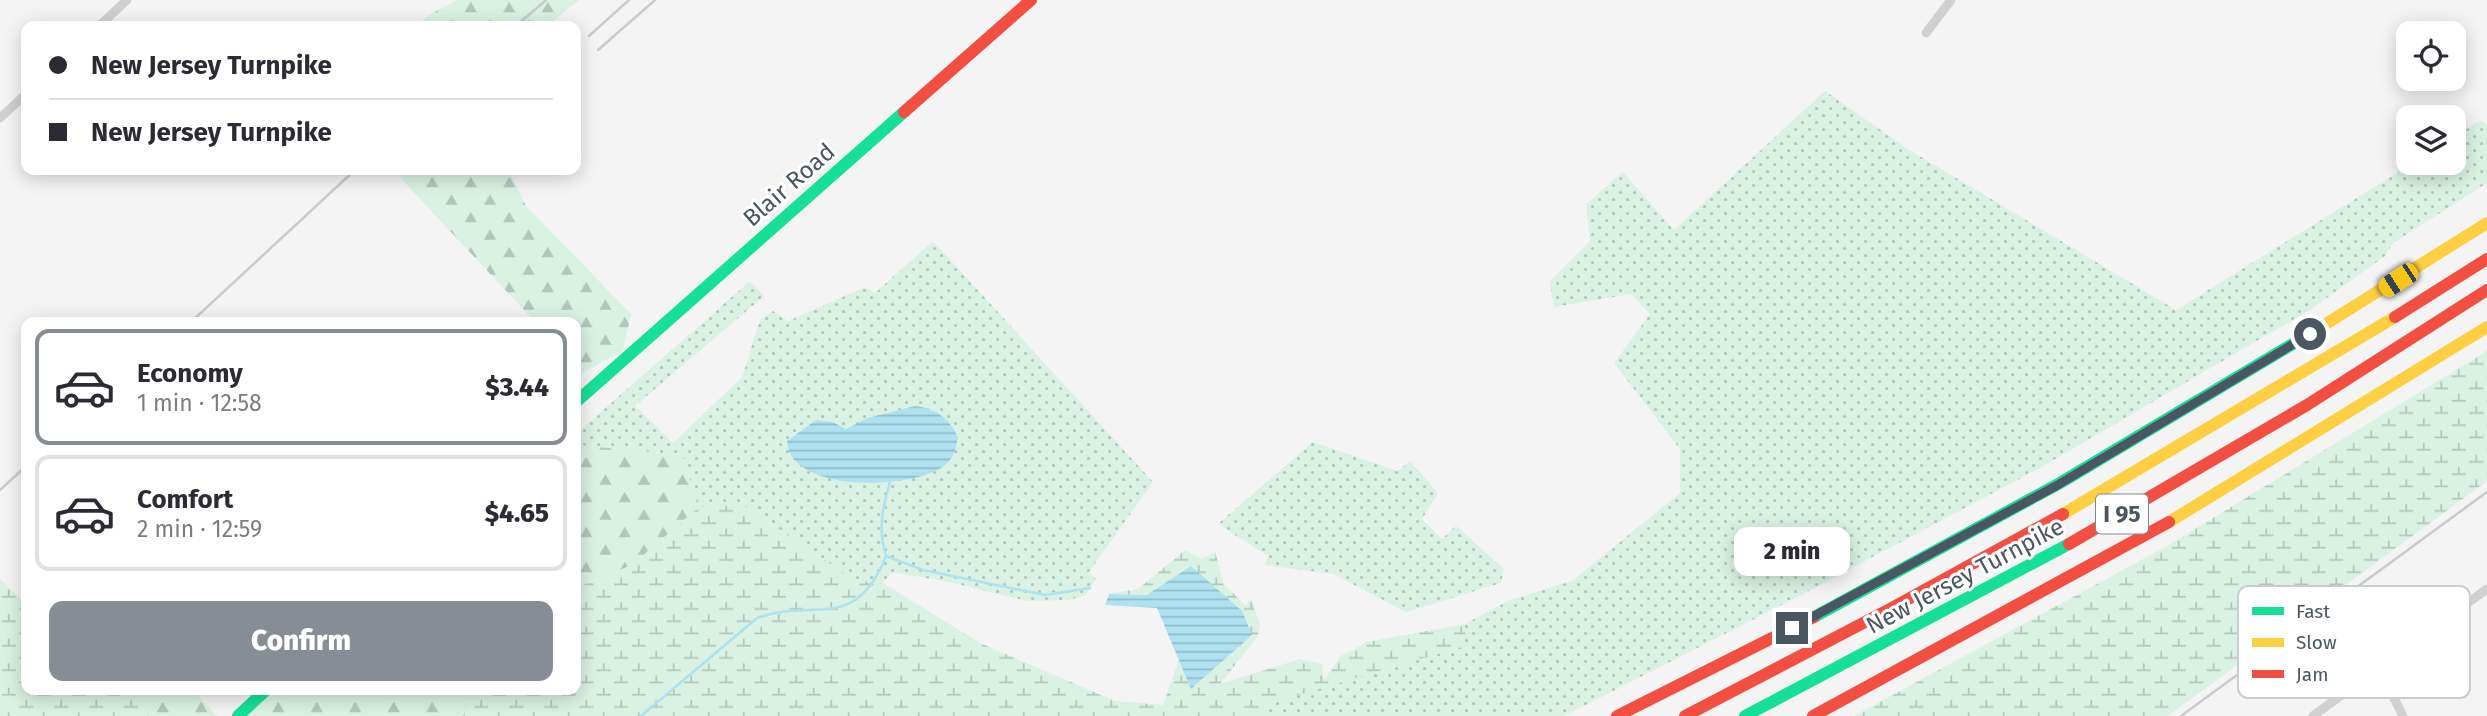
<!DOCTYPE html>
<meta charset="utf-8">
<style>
body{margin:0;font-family:"Fira Sans",sans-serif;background:#f7f7f7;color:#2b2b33;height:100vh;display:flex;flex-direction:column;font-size:26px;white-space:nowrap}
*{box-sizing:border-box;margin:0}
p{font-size:23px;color:#7c7c81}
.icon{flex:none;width:38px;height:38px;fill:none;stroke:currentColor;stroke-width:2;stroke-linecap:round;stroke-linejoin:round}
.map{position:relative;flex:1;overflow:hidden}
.panel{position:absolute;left:21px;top:317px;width:560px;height:378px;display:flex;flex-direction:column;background:#fff;border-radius:14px;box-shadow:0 4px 18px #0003}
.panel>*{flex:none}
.top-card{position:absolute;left:21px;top:21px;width:560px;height:154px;border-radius:14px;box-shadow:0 4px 18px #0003;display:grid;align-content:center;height:154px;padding:0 28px;background:#fff}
.controls{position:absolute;left:2396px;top:21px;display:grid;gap:14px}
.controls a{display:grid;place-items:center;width:70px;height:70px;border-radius:14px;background:#fff;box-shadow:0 4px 18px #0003;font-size:35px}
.end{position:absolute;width:32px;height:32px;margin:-16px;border:9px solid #4a5661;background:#fff;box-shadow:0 0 0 4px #fff}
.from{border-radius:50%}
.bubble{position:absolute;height:49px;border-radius:14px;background:#fff;box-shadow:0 4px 18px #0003;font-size:23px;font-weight:800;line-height:49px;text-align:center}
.car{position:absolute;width:21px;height:42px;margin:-21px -10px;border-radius:9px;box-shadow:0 0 5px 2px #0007;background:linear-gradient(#f5c518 24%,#345 0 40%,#f5c518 0 76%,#345 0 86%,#f5c518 0)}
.top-card b{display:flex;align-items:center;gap:24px;height:66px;font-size:26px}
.top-card b+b{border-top:2px solid #e1e1e2}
.top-card i{width:18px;height:18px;background:#2b2b33}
ul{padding:12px 0 0;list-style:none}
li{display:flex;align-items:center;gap:21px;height:116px;margin:0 14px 10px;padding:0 14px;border:4px solid #e1e1e2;border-radius:14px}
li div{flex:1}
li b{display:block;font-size:26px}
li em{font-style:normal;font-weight:800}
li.active{border-color:#868d94}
li>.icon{width:63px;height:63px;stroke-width:1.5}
.primary-button{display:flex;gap:14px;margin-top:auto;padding:14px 28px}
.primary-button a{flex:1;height:80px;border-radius:14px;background:#868d94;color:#fff;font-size:28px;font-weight:800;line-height:80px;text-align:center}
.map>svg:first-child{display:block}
.grass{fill:url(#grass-dots);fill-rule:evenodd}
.forest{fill:url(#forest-firs)}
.wetland{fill:url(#wetland-marsh)}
.water{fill:url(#water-rules)}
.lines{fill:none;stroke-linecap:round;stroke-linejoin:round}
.stream{stroke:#aee2f0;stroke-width:2.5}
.street{stroke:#ced0d2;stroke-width:9}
.fast{stroke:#16e098;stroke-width:12}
.slow{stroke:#ffcf43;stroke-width:12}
.jam{stroke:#f24e42;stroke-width:12}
.rail{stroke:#c9cacc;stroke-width:2.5}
.route{stroke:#4a5661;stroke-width:9}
.labels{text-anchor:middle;stroke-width:6;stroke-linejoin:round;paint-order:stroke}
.shield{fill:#fff;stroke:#808990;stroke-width:2}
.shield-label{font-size:23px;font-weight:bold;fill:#4a5661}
.street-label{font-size:24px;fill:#4a5661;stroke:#fff}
.key{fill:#fff;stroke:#c9ccd0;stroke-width:2}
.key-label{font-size:19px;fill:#4a5661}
</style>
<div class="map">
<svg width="2487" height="716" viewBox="0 0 2487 716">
<defs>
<pattern id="grass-dots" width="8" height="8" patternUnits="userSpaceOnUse" patternTransform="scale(1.75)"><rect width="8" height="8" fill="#d9f2e3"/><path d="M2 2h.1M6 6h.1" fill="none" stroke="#b2c7bb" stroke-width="1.8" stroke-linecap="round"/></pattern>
<pattern id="forest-firs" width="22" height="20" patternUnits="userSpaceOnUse" patternTransform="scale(1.75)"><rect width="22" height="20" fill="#d9f2e3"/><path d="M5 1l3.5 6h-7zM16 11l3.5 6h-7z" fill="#b2c7bb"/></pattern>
<pattern id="wetland-marsh" width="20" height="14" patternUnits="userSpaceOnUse" patternTransform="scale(1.75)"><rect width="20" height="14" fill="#d9f2e3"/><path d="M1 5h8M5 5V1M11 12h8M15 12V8" fill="none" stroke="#b2c7bb"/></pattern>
<pattern id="water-rules" width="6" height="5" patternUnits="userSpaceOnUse" patternTransform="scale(1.75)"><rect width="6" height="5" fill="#aee2f0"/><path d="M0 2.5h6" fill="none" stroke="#90bac6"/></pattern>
</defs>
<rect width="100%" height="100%" fill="#f4f4f4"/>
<!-- grass -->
<g class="grass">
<path d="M1825,91L1908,149L2176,310L2413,163H2454V137L2481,120L2487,125V183L2393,243L2385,256L2310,310L2038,469L1803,594L1564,716H1254L1281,700L1464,646L1465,624L1510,600L1572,581L1680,493V449L1614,363L1650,314L1631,294L1554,307L1550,281L1590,241L1586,204L1623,172L1674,230Z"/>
<path d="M933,241L1153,482L1089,572L1096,579L1086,595L1069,600L1027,601L949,582L892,572L883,583L854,580L743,505L699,507L682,455L576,445V434L750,281L764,296L635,406L673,443L742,377L760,320L773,311L788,321L865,287L875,293ZM887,413L797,464L787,441L816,420L833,422L846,430Z"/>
<path d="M1313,442L1398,471L1410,461L1438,493L1422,519L1442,539L1456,526L1504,569L1501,583L1406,612L1333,574L1265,565L1268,556L1218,524Z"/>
</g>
<!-- forest -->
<g class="forest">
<path d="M457,0H579L547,26H417L429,15Z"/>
<path d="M393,170H509L526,206L631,314L623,351L582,373L576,366V322H535Z"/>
<path d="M576,445L682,455L699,507L632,565L576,588Z"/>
<path d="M120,690H193L217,716H149Z"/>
<path d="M276,690H477L463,716H245Z"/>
</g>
<!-- wetland -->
<g class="wetland">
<path d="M2487,351V481L2168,716H1854L2167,546Z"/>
<path d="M743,505L854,580L883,583L980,643L1115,701L1163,705L1179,659L1192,688L1252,635L1147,595L1109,594L1138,589L1185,550L1202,559L1215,552L1224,584L1246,606L1251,598L1260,625L1258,636L1220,684L1300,659L1322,664L1324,680L1341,656L1367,642L1465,624V646L1281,700L1254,716H463L477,690H576V588L632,565L699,507Z"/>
<path d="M0,579L26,604V690H120L149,716H0Z"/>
</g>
<!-- water -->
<g class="water">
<path d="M915,406C936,409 948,417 958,437C956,448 954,458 945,465C914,490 790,494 787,441L816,420L833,422L846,429L868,418Z"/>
<path d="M1191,566L1242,611L1252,635L1191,689L1157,608L1105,605L1109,594L1147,595Z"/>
</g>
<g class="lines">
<!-- stream -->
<g class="stream">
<path d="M890,482C882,509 878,529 886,556L923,570L1045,595L1090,588"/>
<path d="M641,716L757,618C815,597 855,634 886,556"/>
</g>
<!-- street -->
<g class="street">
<path d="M99,26L127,0"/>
<path d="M1926,33L1951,0"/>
<path d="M0,118L26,94"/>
<path d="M2379,668L2403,716"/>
<path d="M2313,716L2487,589"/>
</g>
<!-- fast -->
<g class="fast">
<path d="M576,402L904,112"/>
<path d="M1814,617L2060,483L2321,327"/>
<path d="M238,716L266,690"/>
<path d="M1745,716L2069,544"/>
</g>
<!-- slow -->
<g class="slow">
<path d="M2321,327L2487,223"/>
<path d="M2063,514L2395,317"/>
<path d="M2169,522L2487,327"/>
</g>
<!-- jam -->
<g class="jam">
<path d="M904,112L1031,0"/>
<path d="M2395,317L2487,259"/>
<path d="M2069,544L2307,405L2487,290"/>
<path d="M1617,716L1814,617"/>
<path d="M1685,716L1890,609L2063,514"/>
<path d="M1813,716L2169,522"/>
</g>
<!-- rail -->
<g class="rail">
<path d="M516,26L546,0"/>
<path d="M589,36L629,0"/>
<path d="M598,50L655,0"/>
<path d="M191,322L355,170"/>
<path d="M0,490L26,466"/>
<path d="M2181,716L2487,492"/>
</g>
</g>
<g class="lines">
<!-- route -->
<path class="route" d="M1792,628L2056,486L2310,334"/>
</g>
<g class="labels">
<!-- shield labels -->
<rect class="shield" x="2096" y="494.5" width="52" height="39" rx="5"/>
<g class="shield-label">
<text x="2122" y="522">I 95</text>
</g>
<!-- street labels -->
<g class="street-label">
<text transform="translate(789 185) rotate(-41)" y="8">Blair Road</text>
<text transform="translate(1965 576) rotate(-28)" y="8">New Jersey Turnpike</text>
</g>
</g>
<!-- legend -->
<rect x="2238" y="586" width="232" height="112" rx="10" class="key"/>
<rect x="2252" y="607" width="32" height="8" fill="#16e098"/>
<rect x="2252" y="638" width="32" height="9" fill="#ffcf43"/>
<rect x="2252" y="670" width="32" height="8" fill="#f24e42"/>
<g class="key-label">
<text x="2296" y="618">Fast</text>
<text x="2296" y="649">Slow</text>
<text x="2296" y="681">Jam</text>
</g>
</svg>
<div class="controls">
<a><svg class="icon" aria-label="locate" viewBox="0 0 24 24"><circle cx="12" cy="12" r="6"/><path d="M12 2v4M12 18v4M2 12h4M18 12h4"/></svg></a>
<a><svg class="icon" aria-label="layers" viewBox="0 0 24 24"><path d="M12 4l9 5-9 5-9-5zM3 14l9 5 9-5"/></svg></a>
</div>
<i class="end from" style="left:2310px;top:334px"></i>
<i class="end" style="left:1792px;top:628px"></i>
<div class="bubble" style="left:1734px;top:527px;width:116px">2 min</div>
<i class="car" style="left:2398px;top:280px;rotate:237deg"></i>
<div class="top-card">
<b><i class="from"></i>New Jersey Turnpike</b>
<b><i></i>New Jersey Turnpike</b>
</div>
<section class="panel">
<ul>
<li class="active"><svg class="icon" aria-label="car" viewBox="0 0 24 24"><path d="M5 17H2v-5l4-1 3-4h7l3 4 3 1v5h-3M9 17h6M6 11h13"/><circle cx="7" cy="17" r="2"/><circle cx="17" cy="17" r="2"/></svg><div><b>Economy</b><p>1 min · 12:58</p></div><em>$3.44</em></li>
<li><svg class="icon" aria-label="car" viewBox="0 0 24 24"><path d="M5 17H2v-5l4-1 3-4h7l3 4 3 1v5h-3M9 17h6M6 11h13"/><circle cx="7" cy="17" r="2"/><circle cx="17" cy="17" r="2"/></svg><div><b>Comfort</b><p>2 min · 12:59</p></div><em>$4.65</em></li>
</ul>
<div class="primary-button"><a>Confirm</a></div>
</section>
</div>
